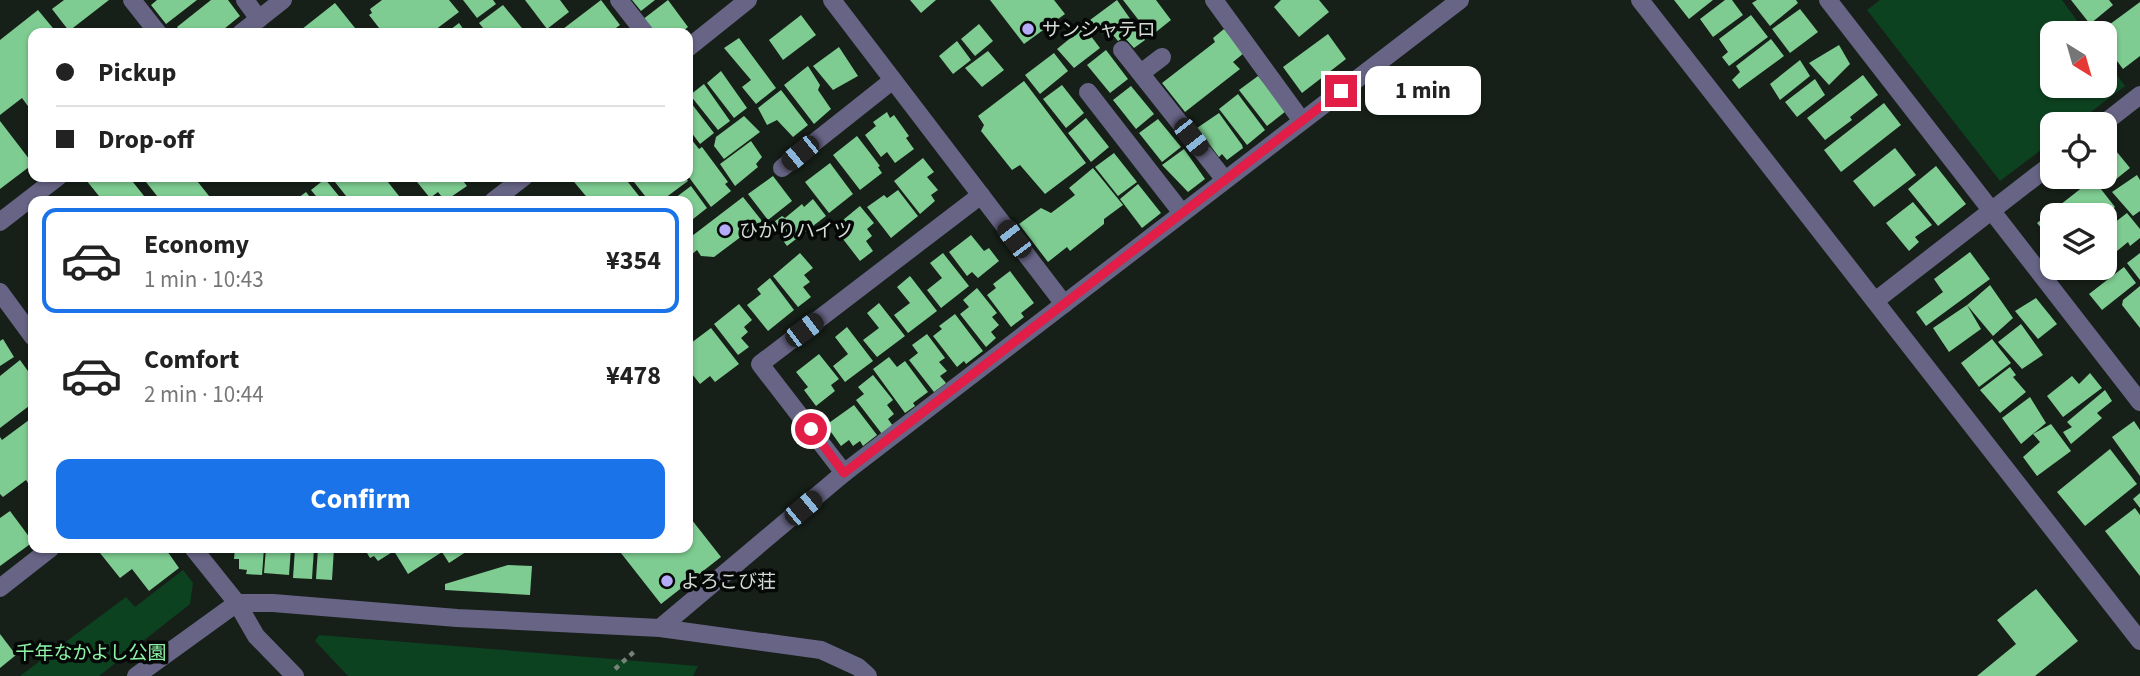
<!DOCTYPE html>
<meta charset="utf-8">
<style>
body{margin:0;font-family:"Source Sans 3","Noto Sans JP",sans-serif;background:#f2f2f2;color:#222;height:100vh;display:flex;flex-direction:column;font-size:26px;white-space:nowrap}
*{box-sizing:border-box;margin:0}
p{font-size:23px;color:#767676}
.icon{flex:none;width:38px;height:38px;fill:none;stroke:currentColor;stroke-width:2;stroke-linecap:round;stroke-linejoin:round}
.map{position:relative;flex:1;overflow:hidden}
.side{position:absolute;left:28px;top:196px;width:665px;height:357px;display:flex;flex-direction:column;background:#fff;border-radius:14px;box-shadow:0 2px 5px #0004}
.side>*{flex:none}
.hud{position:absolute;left:28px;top:28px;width:665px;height:154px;border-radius:14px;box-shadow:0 2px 5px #0004;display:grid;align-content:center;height:154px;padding:0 28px;background:#fff}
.needle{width:46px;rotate:143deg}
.buttons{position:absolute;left:2040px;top:21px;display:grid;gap:14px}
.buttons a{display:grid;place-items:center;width:77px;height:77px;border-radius:14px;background:#fff;box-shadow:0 2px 5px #0004;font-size:35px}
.end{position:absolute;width:32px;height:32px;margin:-16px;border:9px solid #e11d48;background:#fff;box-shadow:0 0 0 4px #fff}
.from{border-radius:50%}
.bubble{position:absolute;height:49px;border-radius:14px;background:#fff;box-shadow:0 2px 5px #0004;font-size:23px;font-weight:700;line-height:49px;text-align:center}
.car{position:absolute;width:21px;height:42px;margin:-21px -10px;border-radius:9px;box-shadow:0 0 5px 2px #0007;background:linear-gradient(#222 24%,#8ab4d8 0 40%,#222 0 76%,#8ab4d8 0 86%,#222 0)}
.hud b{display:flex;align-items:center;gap:24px;height:66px;font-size:26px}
.hud b+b{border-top:2px solid #e0e0e0}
.hud i{width:18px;height:18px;background:#222}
ul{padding:12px 0 0;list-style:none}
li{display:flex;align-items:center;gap:21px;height:105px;margin:0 14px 10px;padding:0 14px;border:4px solid transparent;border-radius:14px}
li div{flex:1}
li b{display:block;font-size:26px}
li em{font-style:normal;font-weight:700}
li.on{border-color:#1a73e8}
li>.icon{width:63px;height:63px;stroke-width:1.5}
.primary-button{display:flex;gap:14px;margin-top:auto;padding:14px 28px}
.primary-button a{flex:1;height:80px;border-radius:14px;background:#1a73e8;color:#fff;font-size:28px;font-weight:700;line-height:80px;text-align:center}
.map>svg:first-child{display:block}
.green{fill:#0d4220}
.building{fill:#7ecc91}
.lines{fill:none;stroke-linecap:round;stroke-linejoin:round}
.path{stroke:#79817b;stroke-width:4.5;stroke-dasharray:5 5;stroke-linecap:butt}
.minor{stroke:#676485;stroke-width:18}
.route{stroke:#e11d48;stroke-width:9}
.poi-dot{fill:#b4acf9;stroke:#050806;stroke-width:2.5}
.labels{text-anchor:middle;stroke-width:7;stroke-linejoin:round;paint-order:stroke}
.poi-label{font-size:19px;fill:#d5dcd6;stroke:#050806;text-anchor:start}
.park-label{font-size:19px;fill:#8df4a7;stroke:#050806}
</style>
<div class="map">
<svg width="2140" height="676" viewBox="0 0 2140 676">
<rect width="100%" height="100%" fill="#161f18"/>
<!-- green -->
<g class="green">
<path d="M1880,0H2062L2086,33H2053V86H2105V59L2125,86L2075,124H2053V141L2000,181L1867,10Z"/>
<path d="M183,570L193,583L190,604L99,676H20L126,597L135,607Z"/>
<path d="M319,635L698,666L693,676H348L315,641Z"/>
</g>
<!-- building -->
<g class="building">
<path d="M64,0H109L69,31L52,9Z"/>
<path d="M157,0H197L166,24L151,5Z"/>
<path d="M211,0H228L240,16L219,33H181L177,27Z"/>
<path d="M382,0H449L459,12L431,33H383L369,15L372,13L370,9Z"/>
<path d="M463,0H493L496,4L477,18Z"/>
<path d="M525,0H560L569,12L547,29Z"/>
<path d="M601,0L620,25L609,33H560L559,32Z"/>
<path d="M632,0H655L641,11Z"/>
<path d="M668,0L688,27L681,33H654L642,20Z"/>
<path d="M910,0H936L921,13Z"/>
<path d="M990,0H1054L1065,14L1024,44Z"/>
<path d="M1117,0L1145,40L1134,48L1124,37L1118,41L1109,30L1102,34L1090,20Z"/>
<path d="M1123,0H1156L1171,20L1151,36Z"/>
<path d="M1281,0H1319L1329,12L1299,37L1274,7Z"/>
<path d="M1674,0H1713L1689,19Z"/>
<path d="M1725,0H1732L1743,15L1713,37L1700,19Z"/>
<path d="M1757,0H1796L1798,3L1770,26L1752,3Z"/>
<path d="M2071,0H2109L2113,5L2090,24Z"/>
<path d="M2140,2V56L2123,69L2105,45V33H2098Z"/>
<path d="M335,3L359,33H297Z"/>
<path d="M503,5L526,33H487L479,23Z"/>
<path d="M1800,9L1818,32L1790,53L1772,29Z"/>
<path d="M38,10L57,33H33V113L22,98L0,115V40Z"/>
<path d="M801,15L816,35L783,60L769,40Z"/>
<path d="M1751,15L1768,37L1729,66L1722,57L1728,52L1719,39Z"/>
<path d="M459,23L464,30L460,33H446Z"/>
<path d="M979,24L993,41L975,56L961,39Z"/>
<path d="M1084,27L1100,48L1074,68L1057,49Z"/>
<path d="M1224,29L1244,53L1233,62L1240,69L1185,112L1162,83L1215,42L1213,38Z"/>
<path d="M1328,34L1346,59L1302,93L1283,67Z"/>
<path d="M739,38L776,88L756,104L742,87L751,80L724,48Z"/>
<path d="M1771,39L1784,56L1739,89L1732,80L1740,72L1736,66Z"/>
<path d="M957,41L971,60L953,74L939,56Z"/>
<path d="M1839,45L1850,64L1829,85L1809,63Z"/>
<path d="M839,47L858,76L833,90L813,66Z"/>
<path d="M1106,50L1128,79L1110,93L1087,65Z"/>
<path d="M988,51L1004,70L982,87L965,68Z"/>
<path d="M1054,53L1068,71L1040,94L1025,75Z"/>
<path d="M1800,60L1810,76L1780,100L1770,84Z"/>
<path d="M808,66L820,85L818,90L831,109L814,124L784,85Z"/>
<path d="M721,71L747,108L734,118L707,83Z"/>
<path d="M1863,75L1878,95L1850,117L1852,120L1825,140L1807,118Z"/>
<path d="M1258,76L1286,111L1267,126L1239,90Z"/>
<path d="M1815,79L1825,95L1797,117L1785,102Z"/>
<path d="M1024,81L1086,163L1045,194L1020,165L1012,170L981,131L984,125L978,116Z"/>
<path d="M704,84L730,121L718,130L690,95Z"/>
<path d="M1062,85L1084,113L1066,128L1043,99Z"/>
<path d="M1131,86L1154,114L1136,129L1113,100Z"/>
<path d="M781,90L808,125L793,137L777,120L767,125L758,108Z"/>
<path d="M1238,94L1265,130L1247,145L1219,109Z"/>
<path d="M688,99L714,133L700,144L688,128Z"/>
<path d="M1884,103L1901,125L1841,172L1824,150Z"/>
<path d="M887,112L890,118L894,115L909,136L906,138L914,149L895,163L887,152L881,157L865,135L876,126L873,122Z"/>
<path d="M1219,113L1242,145L1243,148L1227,160L1222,154L1219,157L1197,128Z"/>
<path d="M744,116L760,132L724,159L714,146L716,137Z"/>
<path d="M1086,118L1109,147L1091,162L1068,133Z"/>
<path d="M1158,119L1181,147L1162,162L1139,133Z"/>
<path d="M0,121L33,164L0,189Z"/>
<path d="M857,136L880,166L878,167L882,173L860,190L833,155Z"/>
<path d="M691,139L699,149L702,147L728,182L725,184L731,191L711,207L688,176V142Z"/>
<path d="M751,141L762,157L756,164L758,167L735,186L720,164Z"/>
<path d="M2112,146L2130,168L2110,184L2105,178V151Z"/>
<path d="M1895,148L1916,175L1874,207L1853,181Z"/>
<path d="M1184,149L1205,179L1188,192L1162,165Z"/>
<path d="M1114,153L1137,182L1118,196L1095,167Z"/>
<path d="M923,158L934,172L927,177L938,190L931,195L935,201L920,214L894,181Z"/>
<path d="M830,163L853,194L829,213L805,182Z"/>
<path d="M1936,166L1966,204L1938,226L1908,189Z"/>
<path d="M1093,168L1123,205L1104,219V224L1070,251L1067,247L1048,262L1019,224L1041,208L1051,213L1075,195L1069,188Z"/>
<path d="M2137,175L2140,180V211L2133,216L2112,192Z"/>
<path d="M773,176L792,201L768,220L748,194Z"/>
<path d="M90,177H129L148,201H103L86,180Z"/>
<path d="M142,177H194L213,201H161Z"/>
<path d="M331,177H384L399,196L392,201H350Z"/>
<path d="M413,177H460L467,186L445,201L438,192L430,198Z"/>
<path d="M570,177H624L643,201H590Z"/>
<path d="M630,177H685L688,181L661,201H649Z"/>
<path d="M325,179L343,201H320L311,190Z"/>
<path d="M2093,179L2115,207L2105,215H2053V242L2037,223Z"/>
<path d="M1138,184L1161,213L1142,228L1120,199Z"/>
<path d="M691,186L707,208L688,223V201H671Z"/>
<path d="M898,190L918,216L891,238L867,207L884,195L887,198Z"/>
<path d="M306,192L313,201H294Z"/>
<path d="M743,197L762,221L714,257L701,256L697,250L691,255L688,251V239Z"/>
<path d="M813,199L826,216L787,246L771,224L782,216L785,218L802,204L804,207Z"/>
<path d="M1913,202L1932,225L1915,237L1919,242L1909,251L1886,223Z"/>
<path d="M860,206L874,223L867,229L872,236L866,241L873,251L860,261L836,230L846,223L843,220Z"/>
<path d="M2127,213L2140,229V238L2130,246L2128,242L2117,251L2105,235V230Z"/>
<path d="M971,235L984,251L989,248L999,261L978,278L972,272L967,276L949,252Z"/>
<path d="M2105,241L2112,250L2105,256Z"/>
<path d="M1970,252L1990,279L1926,326L1916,312L1943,292L1934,279Z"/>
<path d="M800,253L813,268L804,275L810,282L803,287L811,297L798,307L773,276Z"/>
<path d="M943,253L969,286L941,308L927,290L942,278L930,263Z"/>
<path d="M2140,253V280L2127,263Z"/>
<path d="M2124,267L2136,283L2102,310L2089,294Z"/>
<path d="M1010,271L1034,303L1021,313L1024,317L1011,327L987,295L996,288L993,284Z"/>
<path d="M910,276L937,311L908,333L894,315L910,303L897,287Z"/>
<path d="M770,278L794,310L768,331L747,305L761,294L757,289Z"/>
<path d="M1990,285L2013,318L1993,336L1967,305L1981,329L1949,352L1933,328L1967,305Z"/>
<path d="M2140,286V328L2122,305L2123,300Z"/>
<path d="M977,288L997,313L992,317L999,325L991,332L996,338L986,347L960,314L969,307L963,300Z"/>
<path d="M2036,298L2057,324L2038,339L2015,311Z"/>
<path d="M879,303L905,336L877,357L863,340L879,328L867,313Z"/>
<path d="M739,304L752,320L744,327L748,332L741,338L749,347L738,355L714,324Z"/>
<path d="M955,314L983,351L966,364L964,361L957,367L933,336L942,329L939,326Z"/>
<path d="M2021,324L2043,355L2022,369L1998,342Z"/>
<path d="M847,327L873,361L845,382L833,366L848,354L835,337Z"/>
<path d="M711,328L739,364L715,382L710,376L700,384L688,369V338L691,343Z"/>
<path d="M927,334L945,358L939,362L947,371L940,376L946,383L934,392L909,360L918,353L912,345Z"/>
<path d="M3,339L14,357L0,366V341Z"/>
<path d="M1992,339L2011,363L1979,387L1961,363Z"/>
<path d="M819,354L839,379L831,385L835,391L816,406L804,390L808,387L796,372Z"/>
<path d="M889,357L897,367L905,361L928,392L913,403L915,406L905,413L873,369Z"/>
<path d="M20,360L33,378V403L0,428V376Z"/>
<path d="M2010,367L2016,375L2013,377L2026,392L2000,413L1980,390Z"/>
<path d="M2090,373L2102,388L2063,417L2047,396L2072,376L2079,384Z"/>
<path d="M873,375L893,400L887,405L894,414L888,419L893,426L882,434L856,400L864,394L858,387Z"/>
<path d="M2105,390L2112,401L2097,413L2102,418L2071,444L2063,432L2072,427L2067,422Z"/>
<path d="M2030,397L2046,423L2021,444L2002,418Z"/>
<path d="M854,405L877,435L863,446L860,441L853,446L849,440L841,446L826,425Z"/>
<path d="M33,417V484L30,486L26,480L3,497L0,494V437L2,440Z"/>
<path d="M2134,421L2140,430V476L2112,437Z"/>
<path d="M2051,424L2071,451L2037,476L2023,457L2040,442L2033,434Z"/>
<path d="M2110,449L2137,484L2085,526L2057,492Z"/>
<path d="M2140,493V508L2133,499Z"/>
<path d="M2135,508L2140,515V576L2105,531Z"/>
<path d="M10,511L33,542L0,566V518Z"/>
<path d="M688,515L721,557L661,604L617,548H688Z"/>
<path d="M96,548H165L179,568L149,591L132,569L120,578Z"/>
<path d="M235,548H264L262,575L246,574L247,570L239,569V559H234Z"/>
<path d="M266,548H291L289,575L264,573Z"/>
<path d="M295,548H314L312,579L293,578Z"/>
<path d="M318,548H334L332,580L316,579Z"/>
<path d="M364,548H472L449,563L442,552L408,574L394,551L378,561L374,556L370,558Z"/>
<path d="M508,565L532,566L530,595L445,590V584Z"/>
<path d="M2036,589L2078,641L2035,676H1977L2016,644L1997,620Z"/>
<path d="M0,634L16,655L0,668Z"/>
</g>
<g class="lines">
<!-- path -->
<path class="path" d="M615,669L636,650"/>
<!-- minor -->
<g class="minor">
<path d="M132,0L158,33"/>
<path d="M245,0L259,19"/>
<path d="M619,0L645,33"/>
<path d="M832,0L1064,304"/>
<path d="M1214,0L1302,121"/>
<path d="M1640,0L2140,641"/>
<path d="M1828,0L2140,402"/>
<path d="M241,33L283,0"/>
<path d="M688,48L748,0"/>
<path d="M1122,50L1225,180"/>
<path d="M1141,73L1162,57"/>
<path d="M1088,92L1182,213"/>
<path d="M2103,124L2140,95"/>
<path d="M782,168L893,80"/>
<path d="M493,201L524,177"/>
<path d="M0,222L58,177"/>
<path d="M0,292L33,337"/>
<path d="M1875,301L2053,163"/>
<path d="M844,473L760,364L981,195"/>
<path d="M193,548L237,603L256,636L295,676"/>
<path d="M0,588L51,548"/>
<path d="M660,628L844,473L1460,0"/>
<path d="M136,676L237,603H273L457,618L660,628L821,650L858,667L868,676"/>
</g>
</g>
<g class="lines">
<!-- route -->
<path class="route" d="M811,429L844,473L1341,91"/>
</g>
<!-- markers -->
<g class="poi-dot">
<circle cx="1028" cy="29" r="7"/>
<circle cx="725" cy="230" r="7"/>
<circle cx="667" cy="581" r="7"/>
</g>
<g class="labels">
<!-- poi labels -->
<g class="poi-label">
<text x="1042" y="36">サンシャテロ</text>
<text x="739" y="237">ひかりハイツ</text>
<text x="681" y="588">よろこび荘</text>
</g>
<!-- park labels -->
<g class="park-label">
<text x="91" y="659">千年なかよし公園</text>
</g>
</g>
</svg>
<div class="buttons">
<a><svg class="needle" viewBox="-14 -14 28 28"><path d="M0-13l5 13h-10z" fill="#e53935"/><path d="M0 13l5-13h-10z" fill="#767676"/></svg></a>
<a><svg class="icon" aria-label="locate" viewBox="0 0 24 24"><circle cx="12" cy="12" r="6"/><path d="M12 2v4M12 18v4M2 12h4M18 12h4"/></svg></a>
<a><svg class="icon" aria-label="layers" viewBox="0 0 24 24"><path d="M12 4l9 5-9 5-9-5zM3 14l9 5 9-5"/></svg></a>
</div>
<i class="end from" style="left:811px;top:429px"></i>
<i class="end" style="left:1341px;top:91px"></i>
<div class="bubble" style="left:1365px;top:66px;width:116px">1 min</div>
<i class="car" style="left:1191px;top:137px;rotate:142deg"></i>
<i class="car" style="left:800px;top:153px;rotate:231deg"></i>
<i class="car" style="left:1014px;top:239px;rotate:323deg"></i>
<i class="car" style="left:804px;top:330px;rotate:53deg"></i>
<i class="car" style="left:803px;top:508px;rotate:50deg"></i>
<div class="hud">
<b><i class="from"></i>Pickup</b>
<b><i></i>Drop-off</b>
</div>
<section class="side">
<ul>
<li class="on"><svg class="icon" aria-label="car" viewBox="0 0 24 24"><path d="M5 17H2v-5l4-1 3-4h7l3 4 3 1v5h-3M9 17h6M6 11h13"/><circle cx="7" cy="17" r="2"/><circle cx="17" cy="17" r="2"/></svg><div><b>Economy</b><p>1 min · 10:43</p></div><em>¥354</em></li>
<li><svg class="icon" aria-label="car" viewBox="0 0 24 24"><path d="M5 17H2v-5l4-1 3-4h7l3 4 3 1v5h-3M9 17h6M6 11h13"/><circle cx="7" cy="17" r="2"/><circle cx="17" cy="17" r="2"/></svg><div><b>Comfort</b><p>2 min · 10:44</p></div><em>¥478</em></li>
</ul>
<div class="primary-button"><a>Confirm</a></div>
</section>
</div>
